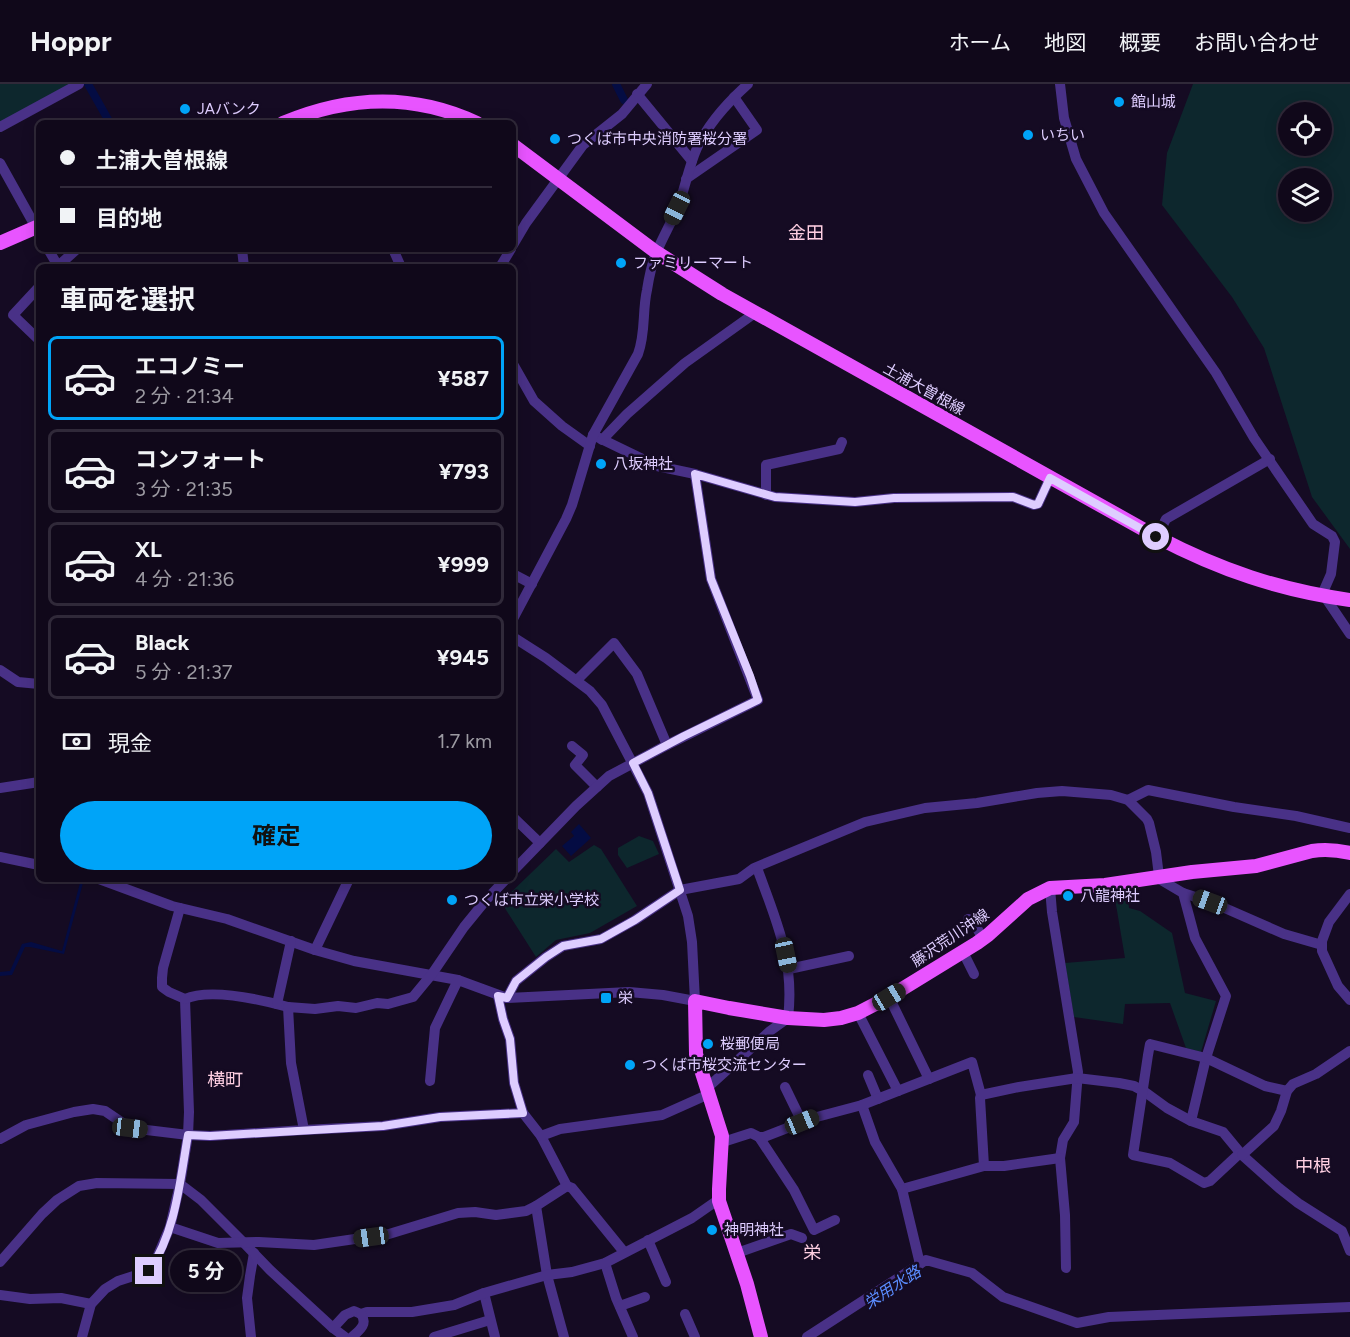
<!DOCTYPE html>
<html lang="ja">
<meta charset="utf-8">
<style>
body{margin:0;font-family:Figtree,"Noto Sans JP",sans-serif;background:#191123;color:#f1f3f6;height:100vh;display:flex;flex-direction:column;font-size:22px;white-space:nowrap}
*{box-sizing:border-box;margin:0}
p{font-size:20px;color:#9c9aa2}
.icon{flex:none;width:33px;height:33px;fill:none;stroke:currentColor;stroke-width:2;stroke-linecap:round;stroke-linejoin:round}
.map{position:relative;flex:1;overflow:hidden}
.details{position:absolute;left:36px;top:180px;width:480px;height:618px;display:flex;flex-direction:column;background:#10081a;border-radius:9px;box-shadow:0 3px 15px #0003,0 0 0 2px #302939}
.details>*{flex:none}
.hud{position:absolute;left:36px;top:36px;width:480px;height:132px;border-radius:9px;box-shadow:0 3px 15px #0003,0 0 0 2px #302939;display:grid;align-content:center;height:132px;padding:0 24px;background:#10081a}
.controls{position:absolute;left:1278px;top:18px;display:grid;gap:12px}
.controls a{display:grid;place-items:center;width:54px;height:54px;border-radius:50%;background:#10081a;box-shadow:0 3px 15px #0003,0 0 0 2px #302939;font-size:30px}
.end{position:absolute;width:27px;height:27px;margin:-14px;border:8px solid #decdff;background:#111;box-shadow:0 0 0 3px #111}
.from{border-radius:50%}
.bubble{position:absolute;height:42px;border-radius:21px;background:#10081a;box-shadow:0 3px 15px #0003,0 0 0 2px #302939;font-size:20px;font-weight:700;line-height:42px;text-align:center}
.car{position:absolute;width:18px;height:36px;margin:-18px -9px;border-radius:8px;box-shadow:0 0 4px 2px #0007;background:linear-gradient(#222 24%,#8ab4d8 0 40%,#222 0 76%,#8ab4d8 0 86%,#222 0)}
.hud b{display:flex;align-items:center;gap:21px;height:57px;font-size:22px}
.hud b+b{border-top:2px solid #302939}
.hud i{width:15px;height:15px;background:#f1f3f6}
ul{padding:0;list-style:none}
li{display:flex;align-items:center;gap:18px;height:84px;margin:0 12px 9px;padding:0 12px;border:3px solid #302939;border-radius:9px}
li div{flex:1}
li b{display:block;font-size:22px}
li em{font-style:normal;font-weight:700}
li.current{border-color:#00a4f8}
li>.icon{width:54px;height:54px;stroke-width:1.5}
h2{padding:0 24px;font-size:27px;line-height:72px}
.pay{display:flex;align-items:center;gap:15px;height:66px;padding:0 24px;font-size:22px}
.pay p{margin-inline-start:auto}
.cta{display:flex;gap:12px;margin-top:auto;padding:12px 24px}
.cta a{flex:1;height:69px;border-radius:36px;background:#00a4f8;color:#111;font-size:24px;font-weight:700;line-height:69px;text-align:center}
header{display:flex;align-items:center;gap:36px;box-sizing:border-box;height:84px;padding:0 30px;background:#10081a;border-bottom:2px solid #302939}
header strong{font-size:28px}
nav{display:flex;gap:33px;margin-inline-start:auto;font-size:21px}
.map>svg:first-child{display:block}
.green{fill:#0d272d;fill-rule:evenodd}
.water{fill:#040c43}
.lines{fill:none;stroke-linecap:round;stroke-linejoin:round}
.canal{stroke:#040c43;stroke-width:8}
.minor{stroke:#493187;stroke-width:10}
.major{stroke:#e854ff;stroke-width:14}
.route{stroke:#decdff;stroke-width:8}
.poi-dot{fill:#00a4f8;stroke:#150b23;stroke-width:2}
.labels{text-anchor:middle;stroke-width:5;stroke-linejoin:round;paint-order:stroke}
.poi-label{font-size:15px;fill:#decdff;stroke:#150b23;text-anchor:start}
.street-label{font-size:15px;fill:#decdff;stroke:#150b23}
.water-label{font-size:16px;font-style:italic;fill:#5b8cff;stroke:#150b23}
.quarter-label{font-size:18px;fill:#ffcfe2;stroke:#150b23}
</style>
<header>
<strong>Hoppr</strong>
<nav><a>ホーム</a><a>地図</a><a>概要</a><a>お問い合わせ</a></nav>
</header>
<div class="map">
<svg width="1350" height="1253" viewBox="0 0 1350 1253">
<rect width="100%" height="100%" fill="#150b23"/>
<!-- green -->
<g class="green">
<path d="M0,0H72L0,40Z"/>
<path d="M1193,0H1350V465L1312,413L1264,264L1232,213L1162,121L1167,69ZM1288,28H1322V62H1288ZM1322,94V128H1288V94Z"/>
<path d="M639,752L653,757L659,770L627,784L618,771V764Z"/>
<path d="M594,761L601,765L637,822L590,849L556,856L536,873L501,818L556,765L569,778Z"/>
<path d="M1127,802L1129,824L1140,827L1172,849L1185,909L1216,917L1201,968L1186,964L1170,919L1125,920L1123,940L1074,933L1065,879L1125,874L1113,803Z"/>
</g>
<!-- water -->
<g class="water">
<path d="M579,740L591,754L571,772L562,762L574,752L571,748Z"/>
<path d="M81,795H84L64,870L30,863H25L12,891L0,892V888L10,887L22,860L31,858L62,867Z"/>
</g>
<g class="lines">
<!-- canal -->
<g class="canal">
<path d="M88,0L110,39"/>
<path d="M616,0L624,16"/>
</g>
<!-- minor -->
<g class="minor">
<path d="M1060,0L1064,34L1076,75L1104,129L1216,289L1254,354L1313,440L1332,452L1335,458L1331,490L1324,506L1325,513L1350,550"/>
<path d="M637,10L692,77"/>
<path d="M0,43L79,0"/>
<path d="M0,79L39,149"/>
<path d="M686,95L757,46L734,13"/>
<path d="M513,161L526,139L583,61L622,30L647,0"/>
<path d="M48,165L58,182"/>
<path d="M242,165L244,183"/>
<path d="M393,165L401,183"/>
<path d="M57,183L77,165"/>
<path d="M500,183L511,165"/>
<path d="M39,203L13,231L39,256"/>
<path d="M513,280L534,317L562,342L590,362"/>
<path d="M593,351L657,382L695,390L775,413L855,418L894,414L1013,413L1034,421L1038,420L1050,394"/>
<path d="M602,356L627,330L685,279L755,229"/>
<path d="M766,411V381L839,365L842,358"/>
<path d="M1157,453L1166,435L1270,375"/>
<path d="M513,490L532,500"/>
<path d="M513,535L566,435L572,421L593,351L638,270C646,248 642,228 647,206C649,193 652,179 657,167C663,153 671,139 677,125C685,106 688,84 697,64C708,40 728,18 748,0"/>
<path d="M0,586L18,598L39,600"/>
<path d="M577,596L614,559L637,590L667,661"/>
<path d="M572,662L583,671L575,681L597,703"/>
<path d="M0,704L39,698"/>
<path d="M1128,716L1148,706L1234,723L1296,732L1350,744"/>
<path d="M513,733L540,759"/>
<path d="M0,773L39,781"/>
<path d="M513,787L576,722L609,692L667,661L758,616L711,495L695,390"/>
<path d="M99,795L172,822L227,835L315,866L354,877L458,896L507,914L629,908L663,911L695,917L692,858L688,832L648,709L602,621L590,607L546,574L513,553"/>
<path d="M1050,804L1052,828L1078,988L1074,1038L1063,1056L1060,1074L1065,1131L1066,1184"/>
<path d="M1183,809L1211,818L1284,850L1322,861"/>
<path d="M1350,810L1329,838L1322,857V867L1338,902L1350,916"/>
<path d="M180,824L163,884L162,894V903L169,908L185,915L189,1028L188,1051L180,1100L201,1116L243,1158L270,1186L333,1244L345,1253"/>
<path d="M968,835L973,837L983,855"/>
<path d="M315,866L349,795"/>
<path d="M963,868L974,890"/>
<path d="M789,885L849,872"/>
<path d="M498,912L503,935L510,955L514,999L523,1029L541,1052L567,1102L572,1104L624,1168"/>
<path d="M889,913L929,995"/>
<path d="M507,914L516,897L546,873L563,862L601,855L635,836L680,806L739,795L754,784L865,738L925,724L977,719L1037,709L1062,707L1111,711L1128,716L1147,735L1149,739L1156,768L1159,792L1161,796L1183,809L1195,854L1226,912L1206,974L1191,1037"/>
<path d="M185,915C210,904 262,916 288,923"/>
<path d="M277,920L291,857"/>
<path d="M858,929L898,1007"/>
<path d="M868,991L878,1015"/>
<path d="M430,997L435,944L458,896"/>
<path d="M785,1003L802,1038"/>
<path d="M707,1004L770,947L788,934C795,877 776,836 757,784"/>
<path d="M862,1021L875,1058L902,1105L984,1082L980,1014L981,1011"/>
<path d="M304,1046L383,1042L440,1033L523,1029"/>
<path d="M541,1052L560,1045L662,1031L709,1010"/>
<path d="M759,1053L794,1106L814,1146L835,1136"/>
<path d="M0,1055L26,1041L74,1028L93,1025L105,1027L130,1044L188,1051L210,1052L304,1046L291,979L288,923L315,925L338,922L356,924L377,919L388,920L413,913L432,890L464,843L486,816L506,795"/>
<path d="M723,1058L751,1049L759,1053H764L813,1034L862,1021L972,978L981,1011L1019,1003L1077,994L1119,999L1134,1002L1145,1008L1167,1024L1191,1037L1223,1048L1242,1071L1279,1104L1298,1119L1342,1147L1350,1167"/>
<path d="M1240,1069L1210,1097L1204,1099L1170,1079L1133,1071L1148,971L1150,960L1206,974L1265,1002L1287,1007"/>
<path d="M1242,1071L1274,1042L1281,1027L1287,1007L1293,1000L1316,990L1350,967"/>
<path d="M984,1082H1004L1060,1074"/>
<path d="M902,1105L920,1180"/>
<path d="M536,1122L547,1191L564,1253"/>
<path d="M170,1143L218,1159L259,1158L314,1161L389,1150L458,1129L475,1128L496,1131L526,1127L536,1122L567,1102"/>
<path d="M648,1156L666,1198"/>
<path d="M737,1169L791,1150L802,1154"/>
<path d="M0,1178L42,1130L57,1116L79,1102L97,1099L180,1100L170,1143L156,1176L149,1187L118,1197L105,1205L91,1220L82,1253"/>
<path d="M605,1179L616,1214L633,1253"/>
<path d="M484,1209L495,1253"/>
<path d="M0,1211L30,1215L61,1214L91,1220"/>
<path d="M620,1222L645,1213"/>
<path d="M685,1230L695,1253"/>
<path d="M333,1244L345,1231L354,1227L361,1230L367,1228H412L454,1221L484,1209L547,1191L572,1188L605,1179L692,1134L715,1118L719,1117"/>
<path d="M251,1253L247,1214L250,1192L254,1169"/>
<path d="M352,1253C360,1246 368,1240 361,1230"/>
<path d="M434,1253L490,1236"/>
<path d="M807,1253L926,1176L972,1189L1003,1213L1077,1239L1109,1233L1350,1223"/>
</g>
<!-- major -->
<g class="major">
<path d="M283,39C347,12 413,9 477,39"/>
<path d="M513,61L656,168L722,210L1157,453C1220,486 1279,506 1350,516"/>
<path d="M0,159L39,142"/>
<path d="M761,1253L747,1200L719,1117V1105L722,1052L696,970L695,917L729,924L788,934L824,936L841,934L858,929L889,913L977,859L988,851L1028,815L1050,804L1105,801L1192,788L1256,782L1312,767C1325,765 1337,766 1350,769"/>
</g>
</g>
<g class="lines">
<!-- route -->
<path class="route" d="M149,1187C176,1148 180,1096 188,1051L210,1052L383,1042L440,1033L523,1029L514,999L510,955L503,935L498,912L507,914L516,897L546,873L563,862L601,855L635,836L680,806L648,709L633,679L684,652L758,616L750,592L711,495L695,390L775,413L855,418L894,414L1013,413L1034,421L1038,420L1050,394L1156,453"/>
</g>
<!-- markers -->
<g class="poi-dot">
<circle cx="1119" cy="18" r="6"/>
<circle cx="185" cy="25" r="6"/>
<circle cx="1028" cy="51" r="6"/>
<circle cx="555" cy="55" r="6"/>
<circle cx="621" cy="179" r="6"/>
<circle cx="601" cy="380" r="6"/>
<circle cx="1068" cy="812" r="6"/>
<circle cx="452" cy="816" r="6"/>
<rect x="600" y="908" width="12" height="12" rx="3"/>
<circle cx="708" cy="960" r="6"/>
<circle cx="630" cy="981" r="6"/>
<circle cx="712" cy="1146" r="6"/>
</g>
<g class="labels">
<!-- poi labels -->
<g class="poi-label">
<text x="1131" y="23">館山城</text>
<text x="197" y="30">JAバンク</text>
<text x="1040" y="56">いちい</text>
<text x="567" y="60">つくば市中央消防署桜分署</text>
<text x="633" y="184">ファミリーマート</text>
<text x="613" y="385">八坂神社</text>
<text x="1080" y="817">八龍神社</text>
<text x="464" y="821">つくば市立栄小学校</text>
<text x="618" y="919">栄</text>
<text x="720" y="965">桜郵便局</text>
<text x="642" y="986">つくば市桜交流センター</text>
<text x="724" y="1151">神明神社</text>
</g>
<!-- street labels -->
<g class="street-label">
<text transform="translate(924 305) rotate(29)" y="5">土浦大曽根線</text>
<text transform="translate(950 854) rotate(-34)" y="5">藤沢荒川沖線</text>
</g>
<!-- water labels -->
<g class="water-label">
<text transform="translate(892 1203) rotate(-33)" y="6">栄用水路</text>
</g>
<!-- quarter labels -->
<g class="quarter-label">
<text x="806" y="155">金田</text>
<text x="225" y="1002">横町</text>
<text x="1313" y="1088">中根</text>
<text x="812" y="1175">栄</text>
</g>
</g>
</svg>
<div class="controls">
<a><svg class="icon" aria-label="locate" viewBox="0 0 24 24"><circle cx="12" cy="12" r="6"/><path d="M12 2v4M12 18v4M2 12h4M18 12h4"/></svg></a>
<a><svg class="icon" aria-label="layers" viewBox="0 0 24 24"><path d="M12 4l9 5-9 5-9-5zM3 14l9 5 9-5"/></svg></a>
</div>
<i class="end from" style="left:1156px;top:453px"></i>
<i class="end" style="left:149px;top:1187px"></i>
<div class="bubble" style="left:170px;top:1166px;width:72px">5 分</div>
<i class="car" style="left:677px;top:124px;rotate:206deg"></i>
<i class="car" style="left:1210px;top:818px;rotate:290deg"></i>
<i class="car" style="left:786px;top:871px;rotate:168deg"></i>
<i class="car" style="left:889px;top:913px;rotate:59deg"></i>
<i class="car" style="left:802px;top:1038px;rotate:68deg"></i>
<i class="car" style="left:130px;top:1044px;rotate:97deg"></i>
<i class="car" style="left:371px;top:1153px;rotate:262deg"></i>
<div class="hud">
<b><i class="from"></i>土浦大曽根線</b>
<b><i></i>目的地</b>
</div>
<section class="details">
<h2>車両を選択</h2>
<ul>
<li class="current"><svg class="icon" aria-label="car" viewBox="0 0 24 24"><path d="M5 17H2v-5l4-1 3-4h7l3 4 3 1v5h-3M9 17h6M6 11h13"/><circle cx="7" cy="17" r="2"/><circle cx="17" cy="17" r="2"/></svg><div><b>エコノミー</b><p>2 分 · 21:34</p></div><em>¥587</em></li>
<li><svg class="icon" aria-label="car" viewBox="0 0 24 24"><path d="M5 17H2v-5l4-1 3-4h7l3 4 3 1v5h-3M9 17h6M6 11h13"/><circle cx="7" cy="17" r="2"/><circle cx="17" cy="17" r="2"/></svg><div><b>コンフォート</b><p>3 分 · 21:35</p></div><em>¥793</em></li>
<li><svg class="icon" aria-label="car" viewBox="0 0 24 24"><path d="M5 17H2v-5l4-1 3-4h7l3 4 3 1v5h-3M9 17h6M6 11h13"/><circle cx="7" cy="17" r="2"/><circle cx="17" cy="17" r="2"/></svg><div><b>XL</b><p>4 分 · 21:36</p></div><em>¥999</em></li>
<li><svg class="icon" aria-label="car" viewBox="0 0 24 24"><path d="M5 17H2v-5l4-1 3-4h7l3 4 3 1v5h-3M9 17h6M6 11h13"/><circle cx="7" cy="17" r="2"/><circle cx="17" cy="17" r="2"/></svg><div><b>Black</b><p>5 分 · 21:37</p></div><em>¥945</em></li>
</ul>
<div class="pay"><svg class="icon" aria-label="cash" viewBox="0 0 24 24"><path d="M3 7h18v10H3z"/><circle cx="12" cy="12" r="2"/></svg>現金<p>1.7 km</p></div>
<div class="cta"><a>確定</a></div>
</section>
</div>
